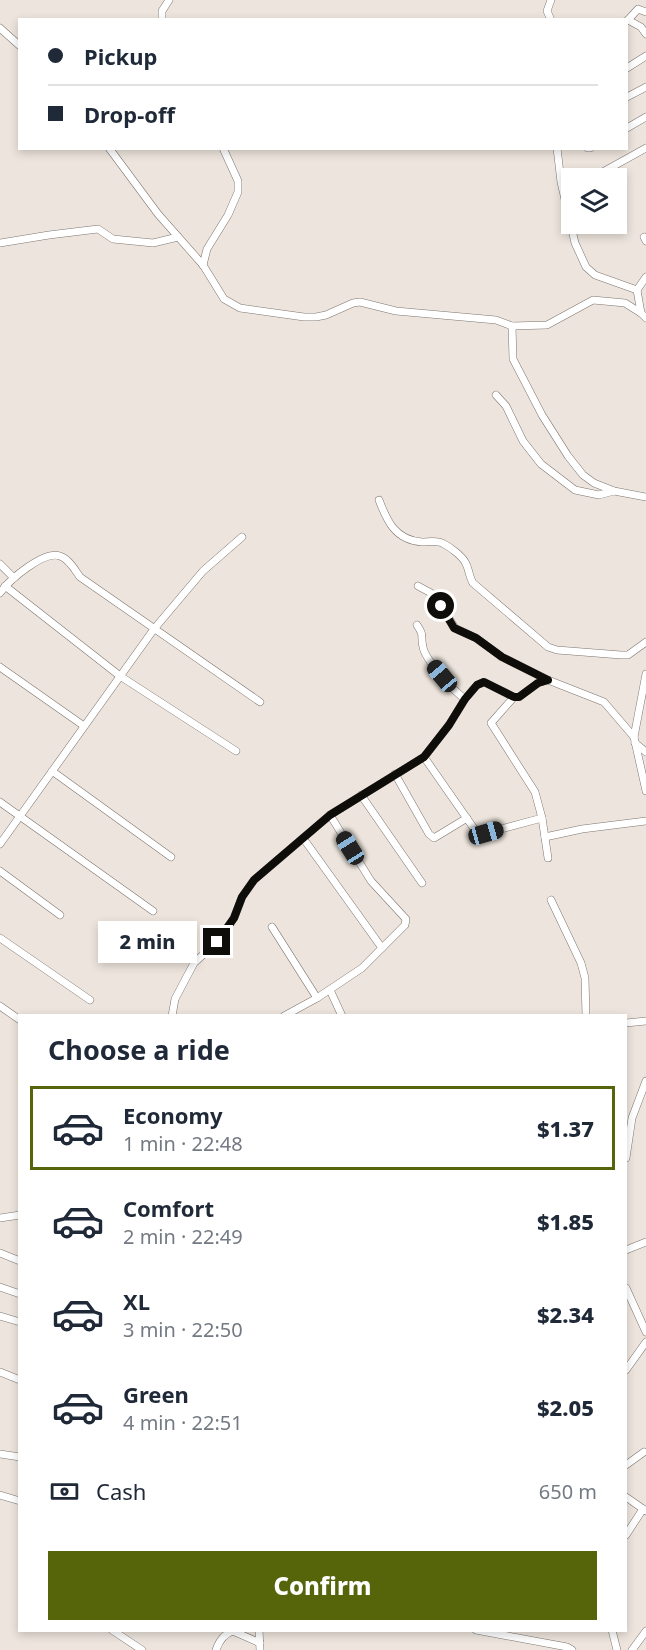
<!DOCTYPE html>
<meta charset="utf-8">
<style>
body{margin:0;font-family:"Noto Sans",sans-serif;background:#f6f6f7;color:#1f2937;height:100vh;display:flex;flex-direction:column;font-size:22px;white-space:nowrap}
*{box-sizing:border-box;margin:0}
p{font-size:20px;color:#747a83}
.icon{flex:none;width:33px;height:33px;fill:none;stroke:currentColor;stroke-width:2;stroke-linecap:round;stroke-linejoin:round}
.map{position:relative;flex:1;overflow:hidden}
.side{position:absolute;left:18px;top:1014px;width:609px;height:618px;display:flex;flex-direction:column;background:#fff;border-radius:0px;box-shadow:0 3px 9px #0003}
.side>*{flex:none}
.top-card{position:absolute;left:18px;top:18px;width:610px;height:132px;border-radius:0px;box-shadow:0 3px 9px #0003;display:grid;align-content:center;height:132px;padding:0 30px;background:#fff}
.fabs{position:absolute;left:561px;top:168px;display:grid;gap:12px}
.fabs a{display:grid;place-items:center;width:66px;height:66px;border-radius:0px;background:#fff;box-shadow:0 3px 9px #0003;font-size:30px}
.end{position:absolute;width:27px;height:27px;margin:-14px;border:8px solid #0f0d0a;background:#fff;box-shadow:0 0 0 3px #fff}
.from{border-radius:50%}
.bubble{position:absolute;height:42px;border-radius:0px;background:#fff;box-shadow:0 3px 9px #0003;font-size:20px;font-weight:800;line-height:42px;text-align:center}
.car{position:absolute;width:18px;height:36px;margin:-18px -9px;border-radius:8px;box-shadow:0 0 4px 2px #0007;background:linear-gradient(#222 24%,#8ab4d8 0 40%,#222 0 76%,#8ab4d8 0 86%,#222 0)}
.top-card b{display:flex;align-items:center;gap:21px;height:57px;font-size:22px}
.top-card b+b{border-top:2px solid #e0e1e3}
.top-card i{width:15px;height:15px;background:#1f2937}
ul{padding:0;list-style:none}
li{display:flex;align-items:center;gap:18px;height:84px;margin:0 12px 9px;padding:0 18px;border:3px solid transparent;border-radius:0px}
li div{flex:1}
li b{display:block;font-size:22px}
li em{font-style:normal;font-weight:800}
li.current{border-color:#57650a}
li>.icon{width:54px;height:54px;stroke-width:1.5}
h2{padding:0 30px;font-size:27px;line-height:72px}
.pay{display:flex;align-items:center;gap:15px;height:66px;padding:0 30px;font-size:22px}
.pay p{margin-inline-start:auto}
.primary-button{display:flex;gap:12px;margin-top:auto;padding:12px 30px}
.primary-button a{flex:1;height:69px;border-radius:0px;background:#57650a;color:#fff;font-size:24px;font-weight:800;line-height:69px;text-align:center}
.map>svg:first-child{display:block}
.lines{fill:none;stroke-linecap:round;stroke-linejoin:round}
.street-casing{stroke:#7d756f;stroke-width:8}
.street{stroke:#fff;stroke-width:7}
.route{stroke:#0f0d0a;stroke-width:8}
</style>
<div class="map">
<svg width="646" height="1650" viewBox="0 0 646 1650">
<rect width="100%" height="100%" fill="#ede5dd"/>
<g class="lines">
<!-- street casing -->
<g class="street-casing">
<g id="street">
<path d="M551,0L547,11L551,20"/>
<path d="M162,20V11L169,0"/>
<path d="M628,20L641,27L646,34"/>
<path d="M627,21L638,9L646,12"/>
<path d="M0,28L20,46"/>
<path d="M627,68L646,56"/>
<path d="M627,97L646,87"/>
<path d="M627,128L646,117"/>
<path d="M109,148L158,214L203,265L224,299L240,308L304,317H316L326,315L353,303L360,302L396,311L496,320L512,326L547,325L593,300L625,303L641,313L646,318"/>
<path d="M557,148L561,182L575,243L586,267L595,275L637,290"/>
<path d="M588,148H590"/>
<path d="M592,178L646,148"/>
<path d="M644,237L646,241"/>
<path d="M0,243L49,235L98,229L113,239L153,243L178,237"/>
<path d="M203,265L207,249L228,215L238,192V181L223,148"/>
<path d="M641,313L637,290L646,277"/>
<path d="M512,326L513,359L542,415L568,456L583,475L594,483L614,491L646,497"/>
<path d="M496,395L506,406L523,441L541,464L575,490L599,495L614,491"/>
<path d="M379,500C387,521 395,540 422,542C429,542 438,540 444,544C450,547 462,556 465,562C469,568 469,577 473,583L548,647L557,650L621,655H628L646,642"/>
<path d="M0,564L14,578"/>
<path d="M5,586L120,676L236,751"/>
<path d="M418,586L431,593L441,606L455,628L476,638L502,657L548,680L604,702L634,737"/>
<path d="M0,593C9,580 44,550 60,556C69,559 75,570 80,577L260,702"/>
<path d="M417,625C425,637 420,635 423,647C425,660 454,691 465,699"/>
<path d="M0,667L84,726"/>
<path d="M646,674L634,737L646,791"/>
<path d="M514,697L491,723L535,792L542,818L548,858"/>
<path d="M635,743L646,752"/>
<path d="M424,757L475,830L480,833H486L542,818"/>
<path d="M52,771L171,857"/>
<path d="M395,774L429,834L434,838L467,818"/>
<path d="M361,795L422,883"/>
<path d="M0,802L153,911"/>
<path d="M545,837L582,829L646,821"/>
<path d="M303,838L382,948"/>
<path d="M0,844L154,629L203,571L242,537"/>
<path d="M0,871L60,915"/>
<path d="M551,900L581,963L585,978L586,1016"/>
<path d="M272,927L317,998"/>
<path d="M0,938L90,1000"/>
<path d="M330,990L342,1016"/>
<path d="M0,1006L20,1020"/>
<path d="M172,1016L175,999L194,963L217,942L234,918L242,897L254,880L330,815L424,757L449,725L465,699L477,685L484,682L514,697H519L538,683L548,680"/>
<path d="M284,1016L317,998L362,968L405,925L406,919L371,881L330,815"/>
<path d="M626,1023L646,1021"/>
<path d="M626,1158L632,1118L646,1081"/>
<path d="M0,1218L20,1215"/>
<path d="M626,1250L646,1242"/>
<path d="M0,1253L20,1261"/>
<path d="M0,1287L20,1294"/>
<path d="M626,1288L646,1332"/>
<path d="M0,1316L20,1322"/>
<path d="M626,1370L646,1342"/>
<path d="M0,1372L20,1380"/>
<path d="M0,1454L20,1457"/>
<path d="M626,1465L644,1452"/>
<path d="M0,1495L20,1501"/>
<path d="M626,1497L646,1511"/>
<path d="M626,1535L643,1509"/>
<path d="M112,1630L142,1650"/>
<path d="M259,1630L260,1650"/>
<path d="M476,1630L567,1647L572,1650"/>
<path d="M612,1630L617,1650"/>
<path d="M216,1650C219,1641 224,1634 233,1631L260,1643"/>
<path d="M632,1650L646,1631"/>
</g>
</g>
<!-- street -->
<use href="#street" class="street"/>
</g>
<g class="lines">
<!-- route -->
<path class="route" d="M217,942L234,918L242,897L254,880L330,815L424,757L449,725L465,699L477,685L484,682L514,697H519L538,683L548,680L502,657L476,638L454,628L441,606"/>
</g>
</svg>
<div class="fabs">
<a><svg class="icon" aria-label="layers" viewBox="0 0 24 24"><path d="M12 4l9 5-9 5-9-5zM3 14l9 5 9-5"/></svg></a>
</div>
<i class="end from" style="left:441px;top:606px"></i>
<i class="end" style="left:217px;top:942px"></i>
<div class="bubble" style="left:98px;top:921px;width:99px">2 min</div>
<i class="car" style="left:442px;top:676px;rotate:320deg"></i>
<i class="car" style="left:486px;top:833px;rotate:74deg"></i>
<i class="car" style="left:350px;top:848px;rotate:328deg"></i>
<div class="top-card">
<b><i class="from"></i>Pickup</b>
<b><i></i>Drop-off</b>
</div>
<section class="side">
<h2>Choose a ride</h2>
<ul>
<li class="current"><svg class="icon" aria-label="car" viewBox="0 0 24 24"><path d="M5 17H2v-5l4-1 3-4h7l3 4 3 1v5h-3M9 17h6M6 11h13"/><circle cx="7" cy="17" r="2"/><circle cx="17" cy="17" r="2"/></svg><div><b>Economy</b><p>1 min · 22:48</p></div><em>$1.37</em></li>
<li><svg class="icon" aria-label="car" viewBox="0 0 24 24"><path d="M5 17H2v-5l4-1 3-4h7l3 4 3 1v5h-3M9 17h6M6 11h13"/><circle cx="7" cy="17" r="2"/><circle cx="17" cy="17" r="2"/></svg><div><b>Comfort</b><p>2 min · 22:49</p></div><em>$1.85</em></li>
<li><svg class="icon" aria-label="car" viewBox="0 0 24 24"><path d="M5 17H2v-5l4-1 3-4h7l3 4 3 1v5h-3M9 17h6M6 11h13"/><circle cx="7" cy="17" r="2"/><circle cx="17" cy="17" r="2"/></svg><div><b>XL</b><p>3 min · 22:50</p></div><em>$2.34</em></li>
<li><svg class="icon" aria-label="car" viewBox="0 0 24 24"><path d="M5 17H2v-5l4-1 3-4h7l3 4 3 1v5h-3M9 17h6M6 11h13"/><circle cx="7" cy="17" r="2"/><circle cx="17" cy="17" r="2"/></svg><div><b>Green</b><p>4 min · 22:51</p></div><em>$2.05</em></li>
</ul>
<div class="pay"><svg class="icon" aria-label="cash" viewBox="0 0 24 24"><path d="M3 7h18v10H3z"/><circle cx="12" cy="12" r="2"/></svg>Cash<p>650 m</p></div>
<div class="primary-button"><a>Confirm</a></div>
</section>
</div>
